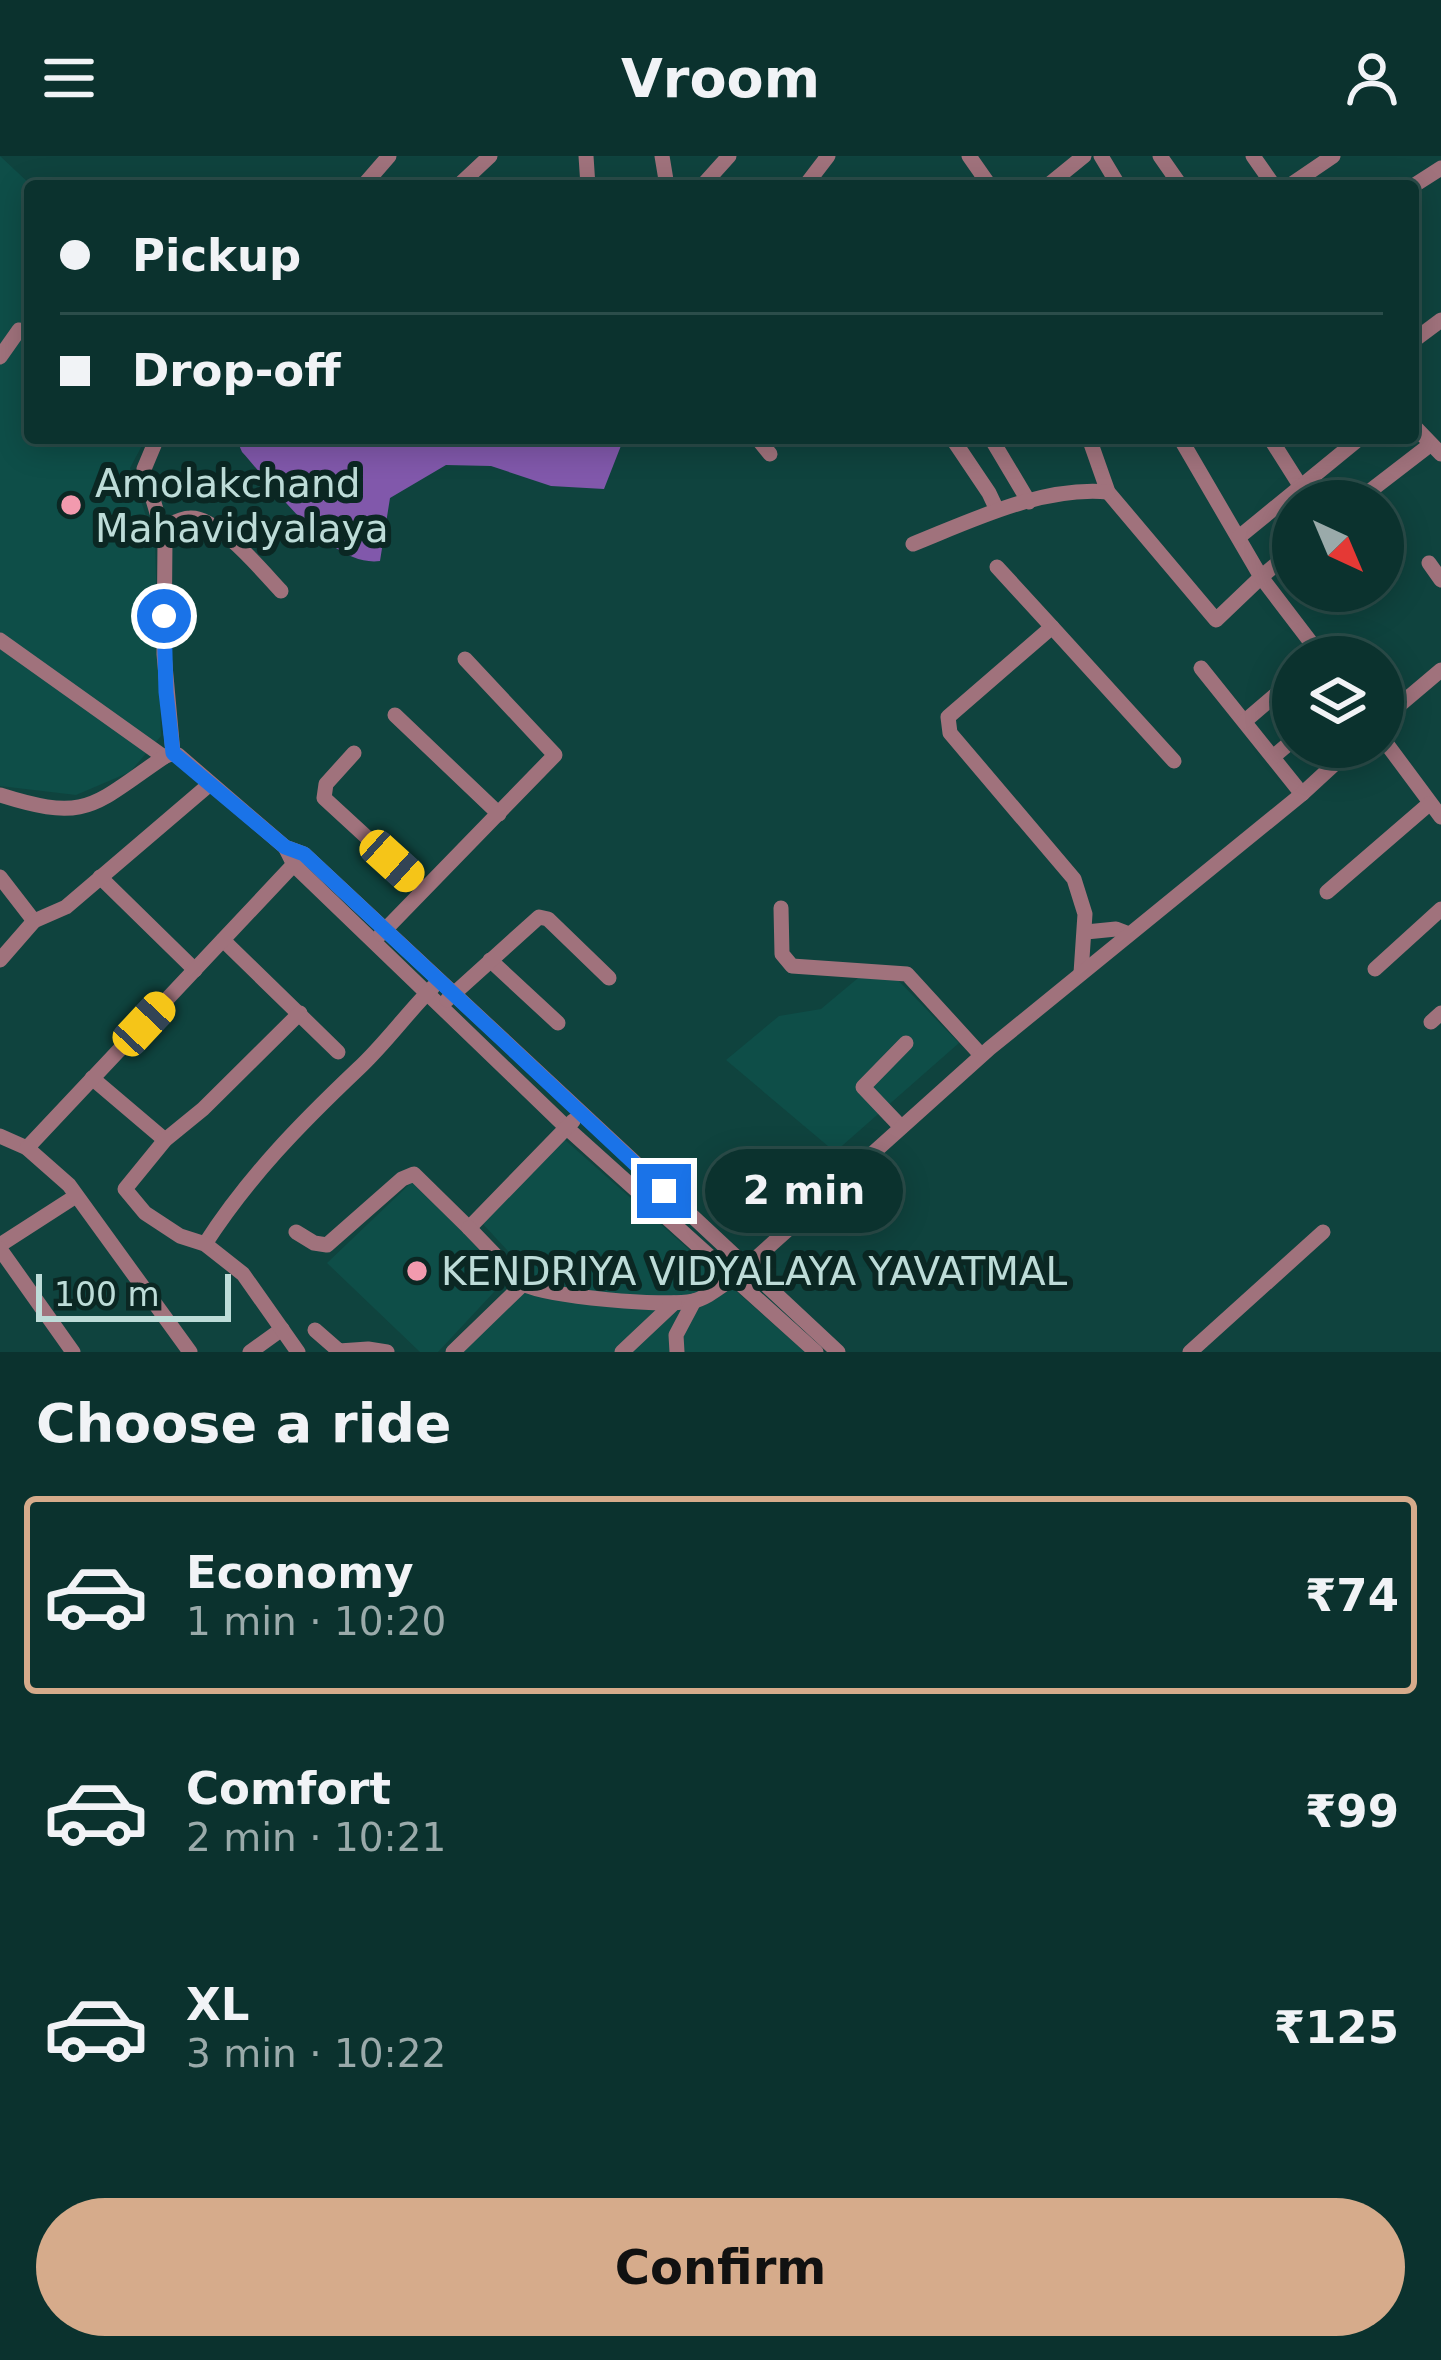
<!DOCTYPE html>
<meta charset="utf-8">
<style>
body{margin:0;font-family:"DejaVu Sans",sans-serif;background:#193e3a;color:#f1f3f6;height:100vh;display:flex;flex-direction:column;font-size:45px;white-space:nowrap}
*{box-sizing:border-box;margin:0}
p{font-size:39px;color:#9aaaaa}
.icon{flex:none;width:66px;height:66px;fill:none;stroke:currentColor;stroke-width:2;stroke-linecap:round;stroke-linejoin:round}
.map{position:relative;height:1196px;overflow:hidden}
.details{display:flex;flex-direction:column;background:#0b322e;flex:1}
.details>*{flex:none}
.guide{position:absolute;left:24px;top:24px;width:1395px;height:264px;border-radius:12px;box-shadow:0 6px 30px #0003,0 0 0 3px #2b4d4a;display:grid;align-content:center;height:264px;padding:0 36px;background:#0b322e}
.needle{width:78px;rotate:136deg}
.buttons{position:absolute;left:1272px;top:324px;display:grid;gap:24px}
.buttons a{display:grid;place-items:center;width:132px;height:132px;border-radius:50%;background:#0b322e;box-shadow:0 6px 30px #0003,0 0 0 3px #2b4d4a;font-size:60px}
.scale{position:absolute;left:36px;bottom:30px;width:195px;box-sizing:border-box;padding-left:12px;border:6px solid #bddcd8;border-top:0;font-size:33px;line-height:42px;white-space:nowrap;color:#bddcd8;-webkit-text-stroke:9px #0b2723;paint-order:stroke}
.end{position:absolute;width:54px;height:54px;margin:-27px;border:15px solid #1a73e8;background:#fff;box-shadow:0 0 0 6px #fff}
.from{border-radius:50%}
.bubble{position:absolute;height:84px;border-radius:42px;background:#0b322e;box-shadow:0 6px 30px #0003,0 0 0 3px #2b4d4a;font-size:39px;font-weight:600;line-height:84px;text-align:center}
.car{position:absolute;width:36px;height:72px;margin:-36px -18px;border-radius:15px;box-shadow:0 0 9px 3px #0007;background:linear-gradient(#f5c518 24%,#345 0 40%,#f5c518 0 76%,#345 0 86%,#f5c518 0)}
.guide b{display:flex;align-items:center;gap:42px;height:114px;font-size:45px}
.guide b+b{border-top:3px solid #2b4d4a}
.guide i{width:30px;height:30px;background:#f1f3f6}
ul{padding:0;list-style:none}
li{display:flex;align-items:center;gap:36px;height:198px;margin:0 24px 18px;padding:0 12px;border:6px solid transparent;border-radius:12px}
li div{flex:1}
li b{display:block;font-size:45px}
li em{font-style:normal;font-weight:600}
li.selected{border-color:#d6ab8b}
li>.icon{width:108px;height:108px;stroke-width:1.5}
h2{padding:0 36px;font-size:54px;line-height:144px}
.primary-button{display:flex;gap:24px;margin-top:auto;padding:24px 36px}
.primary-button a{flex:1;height:138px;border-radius:72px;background:#d6ab8b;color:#111;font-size:48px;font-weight:600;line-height:138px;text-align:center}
header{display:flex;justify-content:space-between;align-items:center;height:156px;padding:0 36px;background:#0b322e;font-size:54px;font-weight:600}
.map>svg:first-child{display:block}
.built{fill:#0e4e48}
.water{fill:#8158ab}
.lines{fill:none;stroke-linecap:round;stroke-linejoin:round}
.minor{stroke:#a0727c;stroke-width:15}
.route{stroke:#1a73e8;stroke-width:15}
.poi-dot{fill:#f29aae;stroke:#0b2723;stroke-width:4.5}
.labels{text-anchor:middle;stroke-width:12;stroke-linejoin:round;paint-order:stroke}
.poi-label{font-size:39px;fill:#bddcd8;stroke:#0b2723;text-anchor:start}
</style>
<header><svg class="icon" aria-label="menu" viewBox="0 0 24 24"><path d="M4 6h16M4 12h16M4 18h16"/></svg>Vroom<svg class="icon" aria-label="person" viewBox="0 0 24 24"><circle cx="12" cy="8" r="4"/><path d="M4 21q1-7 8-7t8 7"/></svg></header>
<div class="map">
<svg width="1441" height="1196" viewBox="0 0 1441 1196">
<rect width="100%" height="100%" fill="#0f433e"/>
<!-- built -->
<g class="built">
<path d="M0,0L32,30L30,282H146L130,312L155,387L161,580L130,616L76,639L0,630Z"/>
<path d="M864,817L896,822L959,887L835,996L726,904L779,860L821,853Z"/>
<path d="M564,983L805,1196H459L531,1120L481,1066Z"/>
<path d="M413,1025L507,1122L438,1196H420L327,1107Z"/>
</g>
<!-- water -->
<path class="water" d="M236,282H624L604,333L551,330L491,310L446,309L390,342L380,405C331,412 273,330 242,296Z"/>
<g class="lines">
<!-- minor -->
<g class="minor">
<path d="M586,0L588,30"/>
<path d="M662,0L667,30"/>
<path d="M969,0L990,30"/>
<path d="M1101,0L1119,30"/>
<path d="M1160,0L1181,30"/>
<path d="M1253,0L1274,30"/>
<path d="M363,30L389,0"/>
<path d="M458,30L490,0"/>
<path d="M702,30L729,0"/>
<path d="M805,30L828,0"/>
<path d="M1047,30L1084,0"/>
<path d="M1289,30L1333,0"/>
<path d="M1413,30L1441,12"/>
<path d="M1413,185L1441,164"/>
<path d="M0,201L19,174"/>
<path d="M1413,269L1441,298"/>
<path d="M157,282L144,313L165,384L164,498L173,597"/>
<path d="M757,282L770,298"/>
<path d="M952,282L989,337L997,354"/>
<path d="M1089,282L1108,336L1216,464L1261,421L1322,501"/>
<path d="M1180,282L1261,421L1293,394"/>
<path d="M1270,282L1301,331"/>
<path d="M992,284L1029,346"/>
<path d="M1357,345L1431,288"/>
<path d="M163,372C171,368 181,362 190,362C217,360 263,416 281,435"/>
<path d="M1239,381L1360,282"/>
<path d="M913,388C973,364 1042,330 1108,336"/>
<path d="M1429,407L1441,424"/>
<path d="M997,411L1052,471"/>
<path d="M0,484L164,601"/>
<path d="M1201,512L1302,638"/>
<path d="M395,559L499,658"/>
<path d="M1383,563L1441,514"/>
<path d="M1245,565L1293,524"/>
<path d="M1383,583L1441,661"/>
<path d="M354,597L326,628L324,642L423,733"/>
<path d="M1273,601L1293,584"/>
<path d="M0,639C88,667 93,649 164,601L173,597L178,599L285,691L304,698L838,1196"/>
<path d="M285,691L294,709L567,972L816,1196"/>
<path d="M0,721L34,765"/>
<path d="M100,721L195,814"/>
<path d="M1327,736L1429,648"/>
<path d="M781,752L782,798L792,810L907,818L981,899"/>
<path d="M1086,776L1116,773L1129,778"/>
<path d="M381,778L555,599L465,503"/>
<path d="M223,784L338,896"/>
<path d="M0,804L34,765L66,751L210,628"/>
<path d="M490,804L558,867"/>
<path d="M1375,813L1441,753"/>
<path d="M1081,817L1085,758L1074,723L950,577L948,561L1052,471L1174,605"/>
<path d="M447,844L539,761L548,763L609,822"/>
<path d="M1431,866L1441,857"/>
<path d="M92,922L165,984"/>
<path d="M901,971L863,931L906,887"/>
<path d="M0,980L27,992"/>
<path d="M296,1076L314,1087L327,1089L402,1023L414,1018L469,1072L573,965"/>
<path d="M205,1088C248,1021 300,968 358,913C385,888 407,857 433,831"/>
<path d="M0,1089L76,1040"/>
<path d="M0,1093L73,1196"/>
<path d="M523,1128C550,1141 664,1151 693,1145C708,1142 722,1129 735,1121L990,892L1302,638L1353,591"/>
<path d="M315,1174L339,1195L368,1193L387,1196"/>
<path d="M190,1196L69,1029L27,992L297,705"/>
<path d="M250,1196L282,1173"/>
<path d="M298,1196L243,1118L205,1088L180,1080L145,1057L125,1033L165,984L203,953L300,857"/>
<path d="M453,1196L523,1128L469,1072"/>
<path d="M622,1196L674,1147"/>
<path d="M677,1196L676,1179L694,1145"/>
<path d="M1190,1196L1323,1076"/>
</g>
</g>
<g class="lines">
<!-- route -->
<path class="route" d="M164,460L166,536L173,597L285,691L304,698L664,1035"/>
</g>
<!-- markers -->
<g class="poi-dot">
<circle cx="71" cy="349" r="12"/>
<circle cx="417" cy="1115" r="12"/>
</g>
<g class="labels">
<!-- poi labels -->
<g class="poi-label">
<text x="95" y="341">Amolakchand<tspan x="95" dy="45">Mahavidyalaya</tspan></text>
<text x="441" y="1129">KENDRIYA VIDYALAYA YAVATMAL</text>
</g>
</g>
</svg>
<div class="buttons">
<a><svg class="needle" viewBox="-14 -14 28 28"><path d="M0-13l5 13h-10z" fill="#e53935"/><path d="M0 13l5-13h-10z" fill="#9aaaaa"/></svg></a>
<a><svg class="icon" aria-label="layers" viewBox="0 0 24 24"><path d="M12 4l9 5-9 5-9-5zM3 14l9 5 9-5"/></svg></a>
</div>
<div class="scale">100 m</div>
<i class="end from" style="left:164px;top:460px"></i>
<i class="end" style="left:664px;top:1035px"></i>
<div class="bubble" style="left:705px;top:993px;width:198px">2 min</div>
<i class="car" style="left:392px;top:705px;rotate:132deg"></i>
<i class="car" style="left:144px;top:868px;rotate:43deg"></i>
<div class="guide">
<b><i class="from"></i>Pickup</b>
<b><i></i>Drop-off</b>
</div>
</div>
<section class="details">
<h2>Choose a ride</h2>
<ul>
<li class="selected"><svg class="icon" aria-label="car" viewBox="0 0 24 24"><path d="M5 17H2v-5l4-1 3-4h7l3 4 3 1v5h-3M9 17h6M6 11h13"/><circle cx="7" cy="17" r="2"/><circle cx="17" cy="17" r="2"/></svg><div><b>Economy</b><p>1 min · 10:20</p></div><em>₹74</em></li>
<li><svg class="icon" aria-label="car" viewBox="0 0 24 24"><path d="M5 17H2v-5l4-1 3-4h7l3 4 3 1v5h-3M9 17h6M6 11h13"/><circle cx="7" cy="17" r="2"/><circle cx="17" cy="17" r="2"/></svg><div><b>Comfort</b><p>2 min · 10:21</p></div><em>₹99</em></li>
<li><svg class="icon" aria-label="car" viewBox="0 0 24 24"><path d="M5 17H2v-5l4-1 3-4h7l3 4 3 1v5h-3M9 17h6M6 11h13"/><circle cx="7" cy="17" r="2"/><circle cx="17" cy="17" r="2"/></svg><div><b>XL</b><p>3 min · 10:22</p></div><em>₹125</em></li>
</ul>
<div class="primary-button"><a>Confirm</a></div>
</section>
